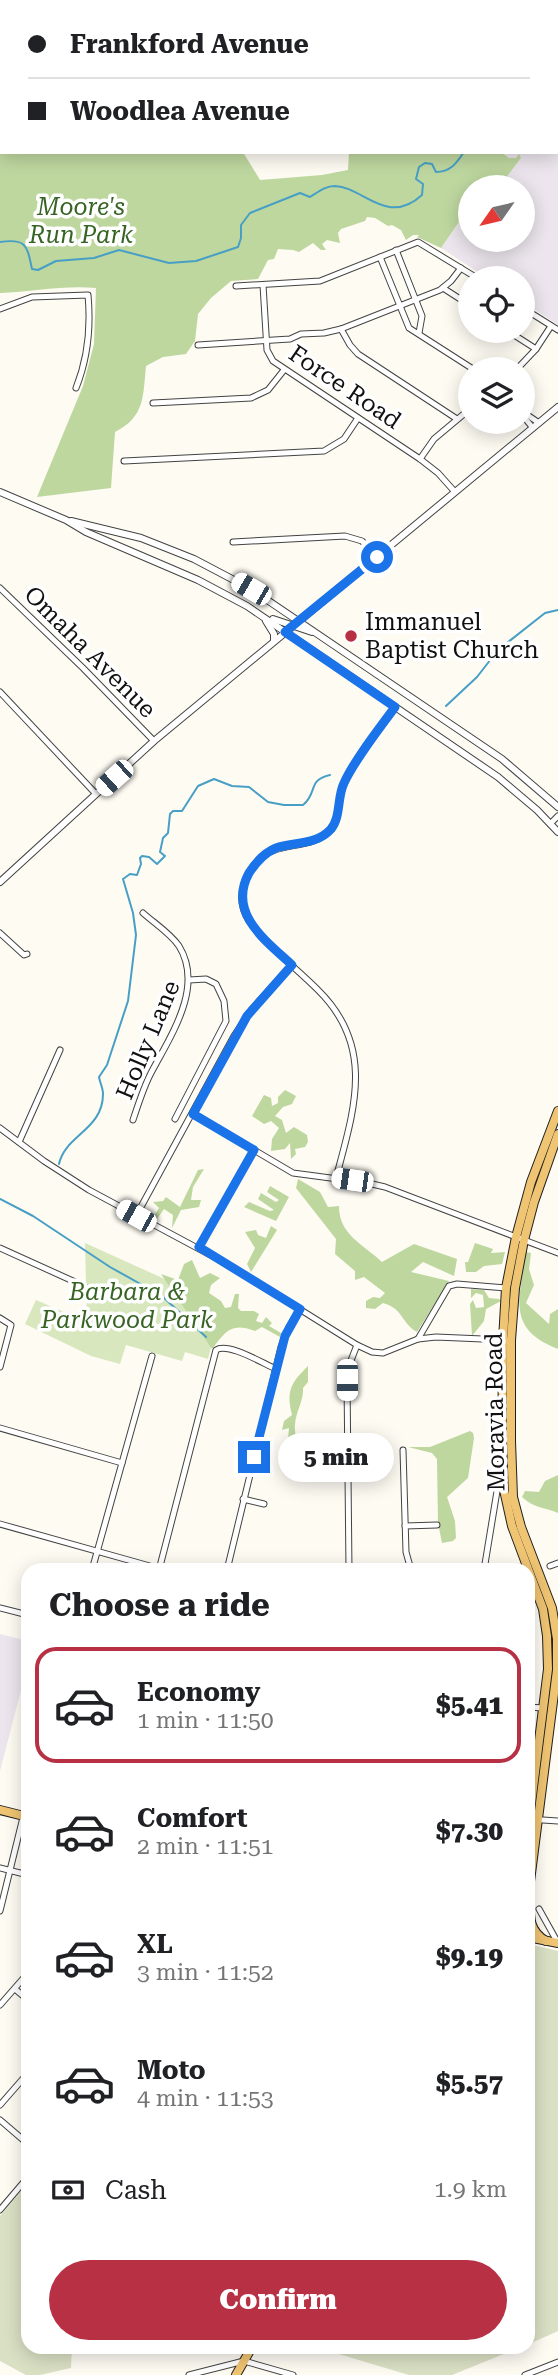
<!DOCTYPE html>
<meta charset="utf-8">
<style>
body{margin:0;font-family:"Roboto Serif",serif;background:#f2f2f2;color:#202124;height:100vh;display:flex;flex-direction:column;font-size:26px;white-space:nowrap}
*{box-sizing:border-box;margin:0}
p{font-size:23px;color:#757577}
.icon{flex:none;width:38px;height:38px;fill:none;stroke:currentColor;stroke-width:2;stroke-linecap:round;stroke-linejoin:round}
.map{position:relative;flex:1;overflow:hidden}
.sheet{position:absolute;left:21px;top:1563px;width:514px;height:791px;display:flex;flex-direction:column;background:#fff;border-radius:21px;box-shadow:0 4px 18px #0003}
.sheet>*{flex:none}
.banner{position:absolute;left:0px;top:0px;width:558px;height:154px;box-shadow:0 4px 18px #0003;display:grid;align-content:center;height:154px;padding:0 28px;background:#fff}
.needle{width:46px;rotate:236deg}
.tools{position:absolute;left:458px;top:175px;display:grid;gap:14px}
.tools a{display:grid;place-items:center;width:77px;height:77px;border-radius:50%;background:#fff;box-shadow:0 4px 18px #0003;font-size:35px}
.end{position:absolute;width:32px;height:32px;margin:-16px;border:9px solid #1a73e8;background:#fff;box-shadow:0 0 0 4px #fff}
.from{border-radius:50%}
.bubble{position:absolute;height:49px;border-radius:24px;background:#fff;box-shadow:0 4px 18px #0003;font-size:23px;font-weight:800;line-height:49px;text-align:center}
.car{position:absolute;width:21px;height:42px;margin:-21px -10px;border-radius:9px;box-shadow:0 0 5px 2px #0007;background:linear-gradient(#fff 24%,#345 0 40%,#fff 0 76%,#345 0 86%,#fff 0)}
.banner b{display:flex;align-items:center;gap:24px;height:66px;font-size:26px}
.banner b+b{border-top:2px solid #e0e0e0}
.banner i{width:18px;height:18px;background:#202124}
ul{padding:0;list-style:none}
li{display:flex;align-items:center;gap:21px;height:116px;margin:0 14px 10px;padding:0 14px;border:4px solid transparent;border-radius:21px}
li div{flex:1}
li b{display:block;font-size:26px}
li em{font-style:normal;font-weight:800}
li.selected{border-color:#b73044}
li>.icon{width:63px;height:63px;stroke-width:1.5}
h2{padding:0 28px;font-size:32px;line-height:84px}
.pay{display:flex;align-items:center;gap:18px;height:77px;padding:0 28px;font-size:26px}
.pay p{margin-inline-start:auto}
.action{display:flex;gap:14px;margin-top:auto;padding:14px 28px}
.action a{flex:1;height:80px;border-radius:42px;background:#b73044;color:#fff;font-size:28px;font-weight:800;line-height:80px;text-align:center}
.map>svg:first-child{display:block}
.industrial{fill:#ece5ed}
.green{fill:#d8e7be}
.forest{fill:#bed79f}
.cemetery{fill:#dae0c4}
.lines{fill:none;stroke-linecap:round;stroke-linejoin:round}
.stream{stroke:#479fc5;stroke-width:2}
.minor-casing{stroke:#434343;stroke-width:7}
.tertiary-casing{stroke:#434343;stroke-width:8}
.primary-casing{stroke:#212121;stroke-width:10}
.motorway-casing{stroke:#212121;stroke-width:11}
.minor{stroke:#fff;stroke-width:5}
.tertiary{stroke:#fff;stroke-width:6}
.primary{stroke:#efc472;stroke-width:8}
.motorway{stroke:#ea9465;stroke-width:10}
.route{stroke:#1a73e8;stroke-width:9}
.poi-dot{fill:#b73044;stroke:#fff;stroke-width:2.5}
.labels{text-anchor:middle;stroke-width:7;stroke-linejoin:round;paint-order:stroke}
.park-label{font-size:24px;font-style:italic;fill:#376423;stroke:#fff}
.street-label{font-size:24px;fill:#101010;stroke:#fff}
.poi-label{font-size:24px;fill:#101010;stroke:#fff;text-anchor:start}
</style>
<div class="map">
<svg width="558" height="2375" viewBox="0 0 558 2375">
<rect width="100%" height="100%" fill="#fefbf3"/>
<!-- industrial -->
<g class="industrial">
<path d="M557,138H558V325L523,302V278H487L441,248L461,219L471,214V240H523V187H499L521,158H509L501,152H556Z"/>
<path d="M0,1634L28,1641V1663L0,1771Z"/>
</g>
<!-- green -->
<path class="green" d="M85,1243L222,1305L208,1359L185,1352L182,1361L126,1345L120,1364L91,1356L25,1324L36,1300L87,1322Z"/>
<!-- forest -->
<g class="forest">
<path d="M0,120L2,152H243L260,180L322,175L348,170L349,152H501L509,158H516L519,154L521,158L499,187H471V214L461,219L441,248L417,237L419,235H413L406,240L401,230L392,225L388,226L375,218L367,217L365,221L341,229L338,233L340,243L327,240L322,244L326,250H321L313,243L299,252L293,250L278,249L274,259L268,260L258,279L231,281L211,298L198,314L195,341L186,354L163,357L146,366C143,396 145,417 115,432L111,488L37,497L83,386L94,344L96,288C64,285 32,292 0,293Z"/>
<path d="M285,1090L296,1096L292,1104L283,1107L275,1116L282,1120L286,1133L294,1127L307,1135L308,1142L305,1147L295,1149L296,1154L291,1159L290,1143L285,1149L271,1151L272,1139L279,1128L271,1121L264,1124L252,1116L264,1095L271,1098L272,1106L278,1103V1097Z"/>
<path d="M204,1169L193,1187L191,1200H201L199,1207L181,1210L172,1228L173,1215L164,1209L157,1219L154,1216L159,1208L153,1202L163,1201L166,1197L180,1207L198,1170Z"/>
<path d="M298,1179L320,1192L328,1207L339,1206C339,1235 363,1244 382,1262L414,1244L457,1259L454,1276L423,1262L411,1272L449,1281L417,1332C401,1323 404,1309 383,1303L375,1309L366,1308V1301L373,1297L380,1298L385,1293L364,1277L355,1280V1271L335,1254L336,1239L296,1188Z"/>
<path d="M270,1186L289,1197L276,1221L244,1207L249,1202L270,1211L274,1210L258,1199L261,1193L276,1202L279,1200L267,1192Z"/>
<path d="M271,1226L277,1230L251,1272L247,1264L255,1248L245,1232L256,1230L258,1235L266,1238Z"/>
<path d="M475,1243L493,1249L491,1253L505,1252L502,1264L484,1266L476,1272H466L465,1262H468Z"/>
<path d="M526,1252L531,1253L529,1269L534,1285L526,1303L549,1324L550,1314L558,1309V1349C505,1329 520,1297 526,1252Z"/>
<path d="M192,1260L200,1278L210,1273L220,1278L211,1285L209,1293L221,1301L225,1308L231,1307L235,1294H239L238,1308L241,1311H254L259,1314L256,1321L262,1323L266,1317L272,1323L269,1326L281,1333L280,1337L262,1327L255,1331C231,1322 226,1331 212,1349L161,1274L178,1280L184,1264Z"/>
<path d="M471,1289L484,1290L489,1298L499,1299L501,1301L486,1309L484,1321L472,1336L470,1304L473,1300L476,1308L484,1307L483,1295L476,1293L471,1298Z"/>
<path d="M308,1366V1382L303,1388C304,1400 296,1411 295,1424C294,1431 297,1440 298,1448L308,1452L303,1457L295,1458L287,1450L289,1428L282,1430L284,1421L292,1415C286,1390 291,1383 308,1366Z"/>
<path d="M470,1431L473,1433L474,1438L468,1478L447,1497L455,1521L456,1538L453,1541L442,1543L438,1523L437,1459L432,1453L408,1447H430Z"/>
<path d="M558,1475V1513C544,1507 533,1508 522,1497L525,1491L539,1492L545,1481Z"/>
</g>
<!-- cemetery -->
<g class="cemetery">
<path d="M529,1944L558,1951V2331L529,2344Z"/>
<path d="M23,2189L28,2192V2347H72L71,2368L40,2375H26L0,2361V2216Z"/>
<path d="M315,2347H521L452,2375H409Z"/>
</g>
<g class="lines">
<!-- stream -->
<g class="stream">
<path d="M556,31L558,30"/>
<path d="M0,242C27,238 27,246 32,269L38,270L56,261L94,258L119,250L169,263L196,261L238,247L241,238V225L250,213L300,193L310,197C318,192 325,186 335,186C363,187 387,227 422,195L423,184L416,179L419,167L425,163L432,164L436,172C450,172 456,164 464,152"/>
<path d="M446,706L477,677L498,650L545,613L558,610"/>
<path d="M59,1164C65,1135 103,1130 103,1094C103,1088 100,1083 99,1077L107,1065L128,1001L136,935L133,913L123,879L130,874L137,875L141,864L140,858L142,856L149,857L157,864L165,856L160,852L163,838L168,833L170,814L173,811H182L198,786L214,779L232,786L249,787L268,802L284,805H303C318,793 307,780 330,775"/>
<path d="M0,1199L33,1216L110,1267L162,1296L206,1337"/>
</g>
<!-- minor casing -->
<g class="minor-casing">
<g id="minor">
<path d="M396,250L422,316L419,333"/>
<path d="M380,257L409,328L473,369"/>
<path d="M263,285L267,350L273,361L420,459L438,473L455,492"/>
<path d="M236,286L320,281L418,242L477,278"/>
<path d="M443,288L471,306"/>
<path d="M523,308L558,330"/>
<path d="M0,309L32,297L88,295C91,327 88,358 76,388"/>
<path d="M341,329L350,345L358,354L457,419"/>
<path d="M508,331L536,349"/>
<path d="M198,345L290,339L301,334L324,333L341,329L440,290L451,281L461,268"/>
<path d="M517,369L536,349L551,326"/>
<path d="M153,403L251,398L268,390L284,370"/>
<path d="M523,412L539,423"/>
<path d="M523,416L533,428"/>
<path d="M420,459L434,439L471,408"/>
<path d="M124,461L324,451L344,439L358,418"/>
<path d="M233,542L345,536L362,541L377,557"/>
<path d="M0,588L83,668L154,741"/>
<path d="M0,692L96,794"/>
<path d="M550,824L558,816"/>
<path d="M0,933L24,955L27,954"/>
<path d="M193,1114L293,1173L368,1183L385,1187L558,1253"/>
<path d="M175,1119L226,1021L224,1001L216,984L206,979L189,980"/>
<path d="M133,1120C138,1105 143,1089 150,1075C169,1038 205,988 179,946C170,933 154,923 143,913"/>
<path d="M0,1128L44,1161L89,1190L229,1265L357,1345L372,1352L383,1353L418,1339L449,1286L457,1284L506,1288"/>
<path d="M19,1142L60,1050"/>
<path d="M336,1178C354,1110 376,1047 318,990C295,967 268,947 249,921C242,910 240,897 244,885C262,830 304,858 330,830C341,818 337,798 344,784C355,758 379,731 395,707"/>
<path d="M136,1216L234,1036L252,1009L292,965"/>
<path d="M199,1247L254,1150"/>
<path d="M0,1248L84,1286"/>
<path d="M0,1318L11,1325L0,1367"/>
<path d="M418,1339L436,1337L506,1340"/>
<path d="M0,1428L122,1463"/>
<path d="M403,1450L406,1552L411,1570"/>
<path d="M243,1499L264,1504"/>
<path d="M0,1524L164,1570"/>
<path d="M405,1526L437,1525"/>
<path d="M550,1566L558,1563"/>
<path d="M92,1570L152,1356"/>
<path d="M159,1570L216,1350C228,1342 262,1363 276,1369"/>
<path d="M227,1570L281,1347L289,1327L300,1309"/>
<path d="M349,1570L347,1380L350,1363L357,1345"/>
<path d="M484,1570L500,1473"/>
<path d="M0,1608L28,1615"/>
<path d="M528,1707L543,1708"/>
<path d="M528,1819L558,1821"/>
<path d="M0,1868L28,1875"/>
<path d="M539,1909L558,1943"/>
<path d="M0,1911L28,1797"/>
<path d="M15,1989L28,2000"/>
<path d="M0,2005L28,1973"/>
<path d="M0,2105L28,2073"/>
<path d="M0,2120L28,2144"/>
<path d="M0,2210L28,2177"/>
<path d="M189,2375L244,2361L293,2375"/>
<path d="M525,2375L558,2362"/>
</g>
</g>
<!-- tertiary casing -->
<g class="tertiary-casing">
<g id="tertiary">
<path d="M0,492L66,520L86,532L198,580L247,606L498,777L537,810L558,832"/>
<path d="M71,521L141,538L194,559L251,589L502,759L558,807"/>
<path d="M273,619L312,632"/>
<path d="M266,621L274,634V641"/>
<path d="M0,882L154,741L558,407"/>
</g>
</g>
<!-- primary casing -->
<g class="primary-casing">
<g id="primary">
<path d="M0,1810L28,1817"/>
<path d="M528,1828L548,1669L547,1636L543,1609L512,1526L502,1481L503,1340L506,1288L516,1237L531,1182L558,1111"/>
<path d="M530,1895C530,1914 527,1930 546,1941"/>
<path d="M528,1897L557,1670V1639L552,1608L521,1527L513,1497L511,1441V1340L515,1288L524,1240L534,1202L558,1134"/>
<path d="M528,1937L558,1943"/>
<path d="M236,2375L252,2347"/>
</g>
</g>
<!-- motorway casing -->
<g class="motorway-casing">
<g id="motorway">
<path d="M480,2L483,0"/>
<path d="M500,2L502,0"/>
<path d="M515,2L517,0"/>
<path d="M532,2L534,0"/>
<path d="M0,30H2"/>
<path d="M0,39H2"/>
<path d="M0,50H2"/>
<path d="M0,57L2,58"/>
<path d="M0,69H2"/>
<path d="M556,70H558"/>
<path d="M0,85H2"/>
<path d="M556,98H558"/>
<path d="M556,105H558"/>
<path d="M556,117L558,118"/>
</g>
</g>
<!-- minor -->
<use href="#minor" class="minor"/>
<!-- tertiary -->
<use href="#tertiary" class="tertiary"/>
<!-- primary -->
<use href="#primary" class="primary"/>
<!-- motorway -->
<use href="#motorway" class="motorway"/>
</g>
<g class="lines">
<!-- route -->
<path class="route" d="M254,1457L285,1336L300,1309L199,1247L254,1150L193,1114L247,1016L292,965C266,941 227,913 249,873C256,862 264,853 276,848C294,842 317,845 331,829C341,817 337,797 344,783C355,759 379,729 395,707L285,632L377,557"/>
</g>
<!-- markers -->
<circle class="poi-dot" cx="351" cy="636" r="7"/>
<g class="labels">
<!-- park labels -->
<g class="park-label">
<text x="81" y="215">Moore's<tspan x="81" dy="28">Run Park</tspan></text>
<text x="127" y="1300">Barbara &amp;<tspan x="127" dy="28">Parkwood Park</tspan></text>
</g>
<!-- street labels -->
<g class="street-label">
<text transform="translate(345 387) rotate(34)" y="8">Force Road</text>
<text transform="translate(90 652) rotate(45)" y="8">Omaha Avenue</text>
<text transform="translate(148 1040) rotate(-67)" y="8">Holly Lane</text>
<text transform="translate(495 1412) rotate(-91)" y="8">Moravia Road</text>
</g>
<!-- poi labels -->
<g class="poi-label">
<text x="365" y="630">Immanuel<tspan x="365" dy="28">Baptist Church</tspan></text>
</g>
</g>
</svg>
<div class="tools">
<a><svg class="needle" viewBox="-14 -14 28 28"><path d="M0-13l5 13h-10z" fill="#e53935"/><path d="M0 13l5-13h-10z" fill="#757577"/></svg></a>
<a><svg class="icon" aria-label="locate" viewBox="0 0 24 24"><circle cx="12" cy="12" r="6"/><path d="M12 2v4M12 18v4M2 12h4M18 12h4"/></svg></a>
<a><svg class="icon" aria-label="layers" viewBox="0 0 24 24"><path d="M12 4l9 5-9 5-9-5zM3 14l9 5 9-5"/></svg></a>
</div>
<i class="end from" style="left:377px;top:557px"></i>
<i class="end" style="left:254px;top:1457px"></i>
<div class="bubble" style="left:278px;top:1433px;width:116px">5 min</div>
<i class="car" style="left:251px;top:589px;rotate:300deg"></i>
<i class="car" style="left:114px;top:778px;rotate:228deg"></i>
<i class="car" style="left:352px;top:1180px;rotate:278deg"></i>
<i class="car" style="left:136px;top:1216px;rotate:299deg"></i>
<i class="car" style="left:347px;top:1380px;rotate:180deg"></i>
<div class="banner">
<b><i class="from"></i>Frankford Avenue</b>
<b><i></i>Woodlea Avenue</b>
</div>
<section class="sheet">
<h2>Choose a ride</h2>
<ul>
<li class="selected"><svg class="icon" aria-label="car" viewBox="0 0 24 24"><path d="M5 17H2v-5l4-1 3-4h7l3 4 3 1v5h-3M9 17h6M6 11h13"/><circle cx="7" cy="17" r="2"/><circle cx="17" cy="17" r="2"/></svg><div><b>Economy</b><p>1 min · 11:50</p></div><em>$5.41</em></li>
<li><svg class="icon" aria-label="car" viewBox="0 0 24 24"><path d="M5 17H2v-5l4-1 3-4h7l3 4 3 1v5h-3M9 17h6M6 11h13"/><circle cx="7" cy="17" r="2"/><circle cx="17" cy="17" r="2"/></svg><div><b>Comfort</b><p>2 min · 11:51</p></div><em>$7.30</em></li>
<li><svg class="icon" aria-label="car" viewBox="0 0 24 24"><path d="M5 17H2v-5l4-1 3-4h7l3 4 3 1v5h-3M9 17h6M6 11h13"/><circle cx="7" cy="17" r="2"/><circle cx="17" cy="17" r="2"/></svg><div><b>XL</b><p>3 min · 11:52</p></div><em>$9.19</em></li>
<li><svg class="icon" aria-label="car" viewBox="0 0 24 24"><path d="M5 17H2v-5l4-1 3-4h7l3 4 3 1v5h-3M9 17h6M6 11h13"/><circle cx="7" cy="17" r="2"/><circle cx="17" cy="17" r="2"/></svg><div><b>Moto</b><p>4 min · 11:53</p></div><em>$5.57</em></li>
</ul>
<div class="pay"><svg class="icon" aria-label="cash" viewBox="0 0 24 24"><path d="M3 7h18v10H3z"/><circle cx="12" cy="12" r="2"/></svg>Cash<p>1.9 km</p></div>
<div class="action"><a>Confirm</a></div>
</section>
</div>
